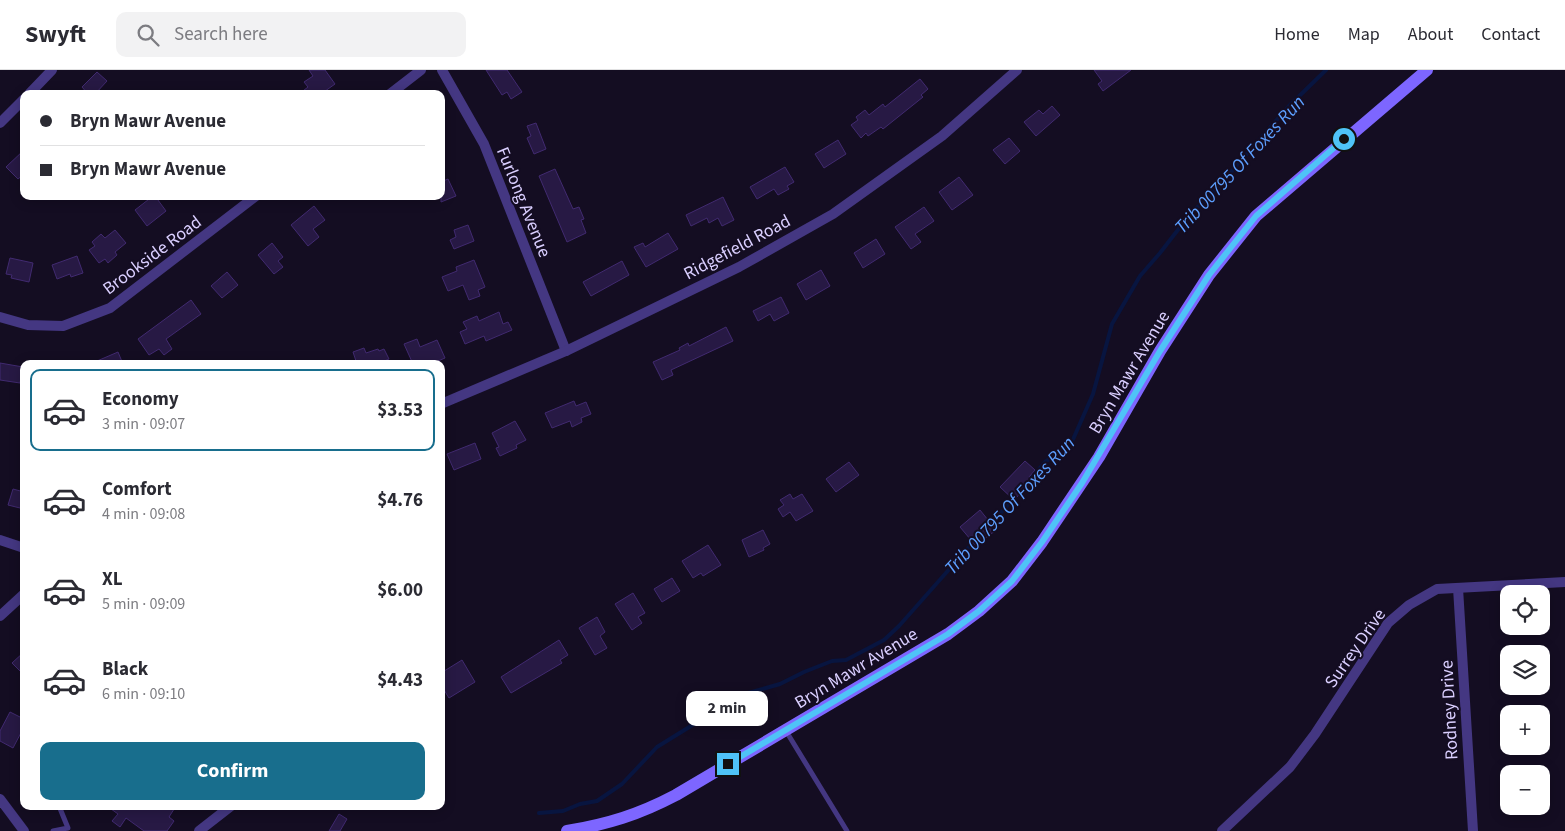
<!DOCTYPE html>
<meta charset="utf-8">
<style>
body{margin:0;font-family:"Source Sans 3",sans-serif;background:#f2f2f3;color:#2b2b33;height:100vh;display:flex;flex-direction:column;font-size:19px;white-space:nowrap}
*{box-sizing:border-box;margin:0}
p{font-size:16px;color:#7c7c81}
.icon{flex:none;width:28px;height:28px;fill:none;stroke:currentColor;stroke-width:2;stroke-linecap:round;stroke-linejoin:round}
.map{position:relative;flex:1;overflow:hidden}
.details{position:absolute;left:20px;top:290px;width:425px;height:450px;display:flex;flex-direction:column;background:#fff;border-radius:10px;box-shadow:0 2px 12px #0003}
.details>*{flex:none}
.top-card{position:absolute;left:20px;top:20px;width:425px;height:110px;border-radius:10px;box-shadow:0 2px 12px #0003;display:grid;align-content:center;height:110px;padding:0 20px;background:#fff}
.controls{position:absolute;left:1500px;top:515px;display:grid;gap:10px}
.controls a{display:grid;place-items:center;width:50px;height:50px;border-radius:10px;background:#fff;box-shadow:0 2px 12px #0003;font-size:25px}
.end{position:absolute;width:22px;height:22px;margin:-11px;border:6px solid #4fc3f7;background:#111;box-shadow:0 0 0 2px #111}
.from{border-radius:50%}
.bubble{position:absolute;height:35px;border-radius:10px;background:#fff;box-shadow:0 2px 12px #0003;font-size:16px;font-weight:700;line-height:35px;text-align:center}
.top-card b{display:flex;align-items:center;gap:18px;height:48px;font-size:19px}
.top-card b+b{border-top:1px solid #e1e1e2}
.top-card i{width:12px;height:12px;background:#2b2b33}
ul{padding:9px 0 0;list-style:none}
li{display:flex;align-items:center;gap:15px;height:82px;margin:0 10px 8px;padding:0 10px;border:2px solid transparent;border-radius:10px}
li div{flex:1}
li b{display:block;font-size:19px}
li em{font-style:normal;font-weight:700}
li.selected{border-color:#186e8d}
li>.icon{width:45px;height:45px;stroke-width:1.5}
.cta{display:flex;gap:10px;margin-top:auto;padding:10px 20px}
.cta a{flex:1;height:58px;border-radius:10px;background:#186e8d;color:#fff;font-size:20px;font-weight:700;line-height:58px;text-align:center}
header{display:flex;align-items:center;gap:30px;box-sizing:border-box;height:70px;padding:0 25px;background:#fff;border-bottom:1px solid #e1e1e2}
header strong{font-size:24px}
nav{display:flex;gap:28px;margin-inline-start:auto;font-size:18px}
.search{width:350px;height:45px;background:#f2f2f3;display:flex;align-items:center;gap:12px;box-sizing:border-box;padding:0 18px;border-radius:10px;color:#7c7c81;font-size:19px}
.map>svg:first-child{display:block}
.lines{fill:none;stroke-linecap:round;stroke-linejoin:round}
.stream{stroke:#081540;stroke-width:4}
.building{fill:#271944;stroke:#412a70}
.service{stroke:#443782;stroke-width:5}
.minor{stroke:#443782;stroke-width:10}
.secondary{stroke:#7d66ff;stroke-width:12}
.route{stroke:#4fc3f7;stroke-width:6}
.labels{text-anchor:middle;stroke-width:4;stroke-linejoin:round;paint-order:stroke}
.street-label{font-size:18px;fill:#dacfff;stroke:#140d22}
.water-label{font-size:19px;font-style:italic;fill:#5d9fff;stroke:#140d22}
</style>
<header>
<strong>Swyft</strong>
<div class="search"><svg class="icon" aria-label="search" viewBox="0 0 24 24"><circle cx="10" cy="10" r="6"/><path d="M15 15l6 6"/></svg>Search here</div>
<nav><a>Home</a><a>Map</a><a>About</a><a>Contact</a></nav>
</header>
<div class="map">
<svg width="1565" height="761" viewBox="0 0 1565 761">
<rect width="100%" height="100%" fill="#140d22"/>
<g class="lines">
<!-- stream -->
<g class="stream">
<path d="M1028,412L1045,392L1071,374L1093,324L1112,254L1140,206L1160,183L1191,143L1209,127L1289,36L1326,0"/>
<path d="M988,457L1015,427"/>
<path d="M539,743L563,741L580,734L597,731L622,714L657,677L741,625L780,614L804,602L832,591L846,590L884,570L899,556L976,469"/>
</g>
</g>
<!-- building -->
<g class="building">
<path d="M309,0H325L335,14L321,24H299L308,17L304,12L313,6Z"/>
<path d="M486,0H507L522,22L511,29L507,22L502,25Z"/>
<path d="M1094,0H1131L1103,21L1098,14L1102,11Z"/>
<path d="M97,2L107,11L95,24H88L82,17Z"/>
<path d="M920,9L928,19L921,25L923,27L883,59L881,57L868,66L866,63L861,68L851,55L858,50L856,47L865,40L869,45L883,34L885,37Z"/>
<path d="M1052,36L1060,45L1036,66L1024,52L1039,40L1043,44Z"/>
<path d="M536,53L546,79L534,84L527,68L531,66L527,56Z"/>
<path d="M1009,68L1020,81L1005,94L993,80Z"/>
<path d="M838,70L846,84L824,98L815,84Z"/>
<path d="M24,80V104L18,109L6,97Z"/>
<path d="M785,97L794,112L787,116L789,119L778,125L774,119L757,129L750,117Z"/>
<path d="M555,99L573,139L579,137L584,149L581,150L586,163L567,172L539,106Z"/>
<path d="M959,107L973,125L952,140L939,122Z"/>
<path d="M448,109L456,126L441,132V112Z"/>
<path d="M153,126H155L166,141L147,156L135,140Z"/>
<path d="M723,127L734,150L722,156L718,148L709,153L707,148L691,156L686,145Z"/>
<path d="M314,136L325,150L313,159L319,167L308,176L291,155Z"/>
<path d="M924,137L934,151L915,164L921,172L911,179L895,157Z"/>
<path d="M468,155L474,171L454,179L450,170L456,167L454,160Z"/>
<path d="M115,160L126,173L115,182L117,185L108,193L105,189L99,193L89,180L95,176L92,172L101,164L105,168Z"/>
<path d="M668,163L678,179L646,197L634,177L643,173L645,177Z"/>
<path d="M876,169L885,184L863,198L854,183Z"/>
<path d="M272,173L283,187L278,191L283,197L274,204L258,185Z"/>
<path d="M77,186L83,203L71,207L70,204L57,209L52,195Z"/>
<path d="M10,188L33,193L29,212L11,208L12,205L6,204Z"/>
<path d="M474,190L485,217L478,220L480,226L469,230L463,215L448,221L442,207L457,201L456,197Z"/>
<path d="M622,191L629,205L591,226L583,212Z"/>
<path d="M821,200L830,216L806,230L797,214Z"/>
<path d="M227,202L238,215L222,228L211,216Z"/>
<path d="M781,227L789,243L774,251L770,244L758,251L753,241Z"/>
<path d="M191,230L201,244L166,269L172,279L164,285L159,279L149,285L138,269Z"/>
<path d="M499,242L503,254L508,252L512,260L486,271L484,266L465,274L460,262L467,259L463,252L477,246L479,251Z"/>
<path d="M726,257L733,271L671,300L673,305L662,310L653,292L680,280L679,278L688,273L689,276Z"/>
<path d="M417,269L420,277L437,270L445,288L431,294H413L404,274Z"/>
<path d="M364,278L366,283L378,279L379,281L384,279L389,289L377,294H357L353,282Z"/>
<path d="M118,282L123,294H90Z"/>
<path d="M0,293L23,297L20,313L0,310Z"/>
<path d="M574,331L576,336L586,332L591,344L581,348L582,352L572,357L570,351L552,358L545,343Z"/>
<path d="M515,351L526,370L516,375L517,378L500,386L496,378L499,377L492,363Z"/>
<path d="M475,373L481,389L454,400L447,384Z"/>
<path d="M1025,391L1035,400L1029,407L1033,410L1014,430L1000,417Z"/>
<path d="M849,392L859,405L836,422L826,409Z"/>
<path d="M13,419L24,422V439L8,435Z"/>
<path d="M790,424L793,429L802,424L813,441L796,451L790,442L783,447L778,439L784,435L780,430Z"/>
<path d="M980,440L996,460L976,476L960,457Z"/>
<path d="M763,460L770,474L763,478L764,480L749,487L742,470Z"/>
<path d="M708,475L721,495L703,506L701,503L693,508L682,491Z"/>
<path d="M672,508L680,521L662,532L654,519Z"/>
<path d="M633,523L645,543L638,547L642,553L632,560L615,534Z"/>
<path d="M597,547L605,562L600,566L607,578L595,585L579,558Z"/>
<path d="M559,570L568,585L560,590L562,593L511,623L501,607Z"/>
<path d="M24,582V605L12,593Z"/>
<path d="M462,590L475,612L449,628L441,615V603Z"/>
<path d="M10,642L24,649V657L13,678L0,671V661Z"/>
<path d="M107,736H176L169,747L174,751L167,761H144L126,748L120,757L112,751L118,744Z"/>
<path d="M339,744L347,749L340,761H329Z"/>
</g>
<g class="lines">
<!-- service -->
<g class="service">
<path d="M786,661L847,761"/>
<path d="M53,761L68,758L59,736"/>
</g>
<!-- minor -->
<g class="minor">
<path d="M442,0L484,74L566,281"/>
<path d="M29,24L52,0"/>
<path d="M390,24L421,0"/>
<path d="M0,53L24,29"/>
<path d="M0,247L28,255L63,256L110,238L256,126"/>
<path d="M441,334L566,281L739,197L833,144L942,66L1017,0"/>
<path d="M0,470L24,478"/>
<path d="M1458,518L1473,761"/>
<path d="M0,546L24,524"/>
<path d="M0,729L24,761"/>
<path d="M199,761L231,736"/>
<path d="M1222,761L1290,697L1315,664L1388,553L1409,535L1437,519L1565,512"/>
</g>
<!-- secondary -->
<path class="secondary" d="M567,761C608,754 638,745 676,725L948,564L979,541L1012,511L1042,472L1099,387L1160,281L1209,205L1256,146L1427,0"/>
</g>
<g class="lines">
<!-- route -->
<path class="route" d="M728,694L948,564L979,541L1012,511L1042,472L1082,413L1160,281L1209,205L1232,176L1256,146L1344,69"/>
</g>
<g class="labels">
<!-- street labels -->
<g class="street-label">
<text transform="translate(524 132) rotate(68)" y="6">Furlong Avenue</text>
<text transform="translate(737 177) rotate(-28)" y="6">Ridgefield Road</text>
<text transform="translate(152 185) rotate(-37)" y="6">Brookside Road</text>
<text transform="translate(1129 302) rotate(-59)" y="6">Bryn Mawr Avenue</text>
<text transform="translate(1355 578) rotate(-55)" y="6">Surrey Drive</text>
<text transform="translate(856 598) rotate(-31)" y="6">Bryn Mawr Avenue</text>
<text transform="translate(1449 640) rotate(-93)" y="6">Rodney Drive</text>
</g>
<!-- water labels -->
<g class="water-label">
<text transform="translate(1239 94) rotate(-47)" y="7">Trib 00795 Of Foxes Run</text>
<text transform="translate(1009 435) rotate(-47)" y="7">Trib 00795 Of Foxes Run</text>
</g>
</g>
</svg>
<div class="controls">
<a><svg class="icon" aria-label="locate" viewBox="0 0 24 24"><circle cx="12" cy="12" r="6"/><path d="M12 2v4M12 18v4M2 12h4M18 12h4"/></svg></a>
<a><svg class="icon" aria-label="layers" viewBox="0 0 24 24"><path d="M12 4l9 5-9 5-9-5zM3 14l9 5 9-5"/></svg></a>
<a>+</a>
<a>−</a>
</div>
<i class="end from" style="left:1344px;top:69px"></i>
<i class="end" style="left:728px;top:694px"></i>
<div class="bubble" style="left:686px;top:621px;width:82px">2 min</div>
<div class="top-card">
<b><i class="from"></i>Bryn Mawr Avenue</b>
<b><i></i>Bryn Mawr Avenue</b>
</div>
<section class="details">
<ul>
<li class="selected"><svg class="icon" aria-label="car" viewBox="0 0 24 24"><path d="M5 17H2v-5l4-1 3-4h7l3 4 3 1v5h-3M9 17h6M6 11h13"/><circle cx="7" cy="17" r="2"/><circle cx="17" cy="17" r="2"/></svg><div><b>Economy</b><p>3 min · 09:07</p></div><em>$3.53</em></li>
<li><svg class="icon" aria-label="car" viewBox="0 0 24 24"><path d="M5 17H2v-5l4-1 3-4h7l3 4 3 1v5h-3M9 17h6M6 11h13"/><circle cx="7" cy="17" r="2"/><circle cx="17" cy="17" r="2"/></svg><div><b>Comfort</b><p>4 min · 09:08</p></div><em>$4.76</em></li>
<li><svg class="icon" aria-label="car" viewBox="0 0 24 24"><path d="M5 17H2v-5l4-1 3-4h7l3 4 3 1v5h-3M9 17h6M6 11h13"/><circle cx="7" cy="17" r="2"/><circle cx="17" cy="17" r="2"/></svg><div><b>XL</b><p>5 min · 09:09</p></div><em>$6.00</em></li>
<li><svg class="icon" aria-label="car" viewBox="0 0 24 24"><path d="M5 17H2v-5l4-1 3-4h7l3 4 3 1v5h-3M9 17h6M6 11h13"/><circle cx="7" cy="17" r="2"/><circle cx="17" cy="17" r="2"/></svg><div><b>Black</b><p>6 min · 09:10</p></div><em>$4.43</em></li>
</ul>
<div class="cta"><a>Confirm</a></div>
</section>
</div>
